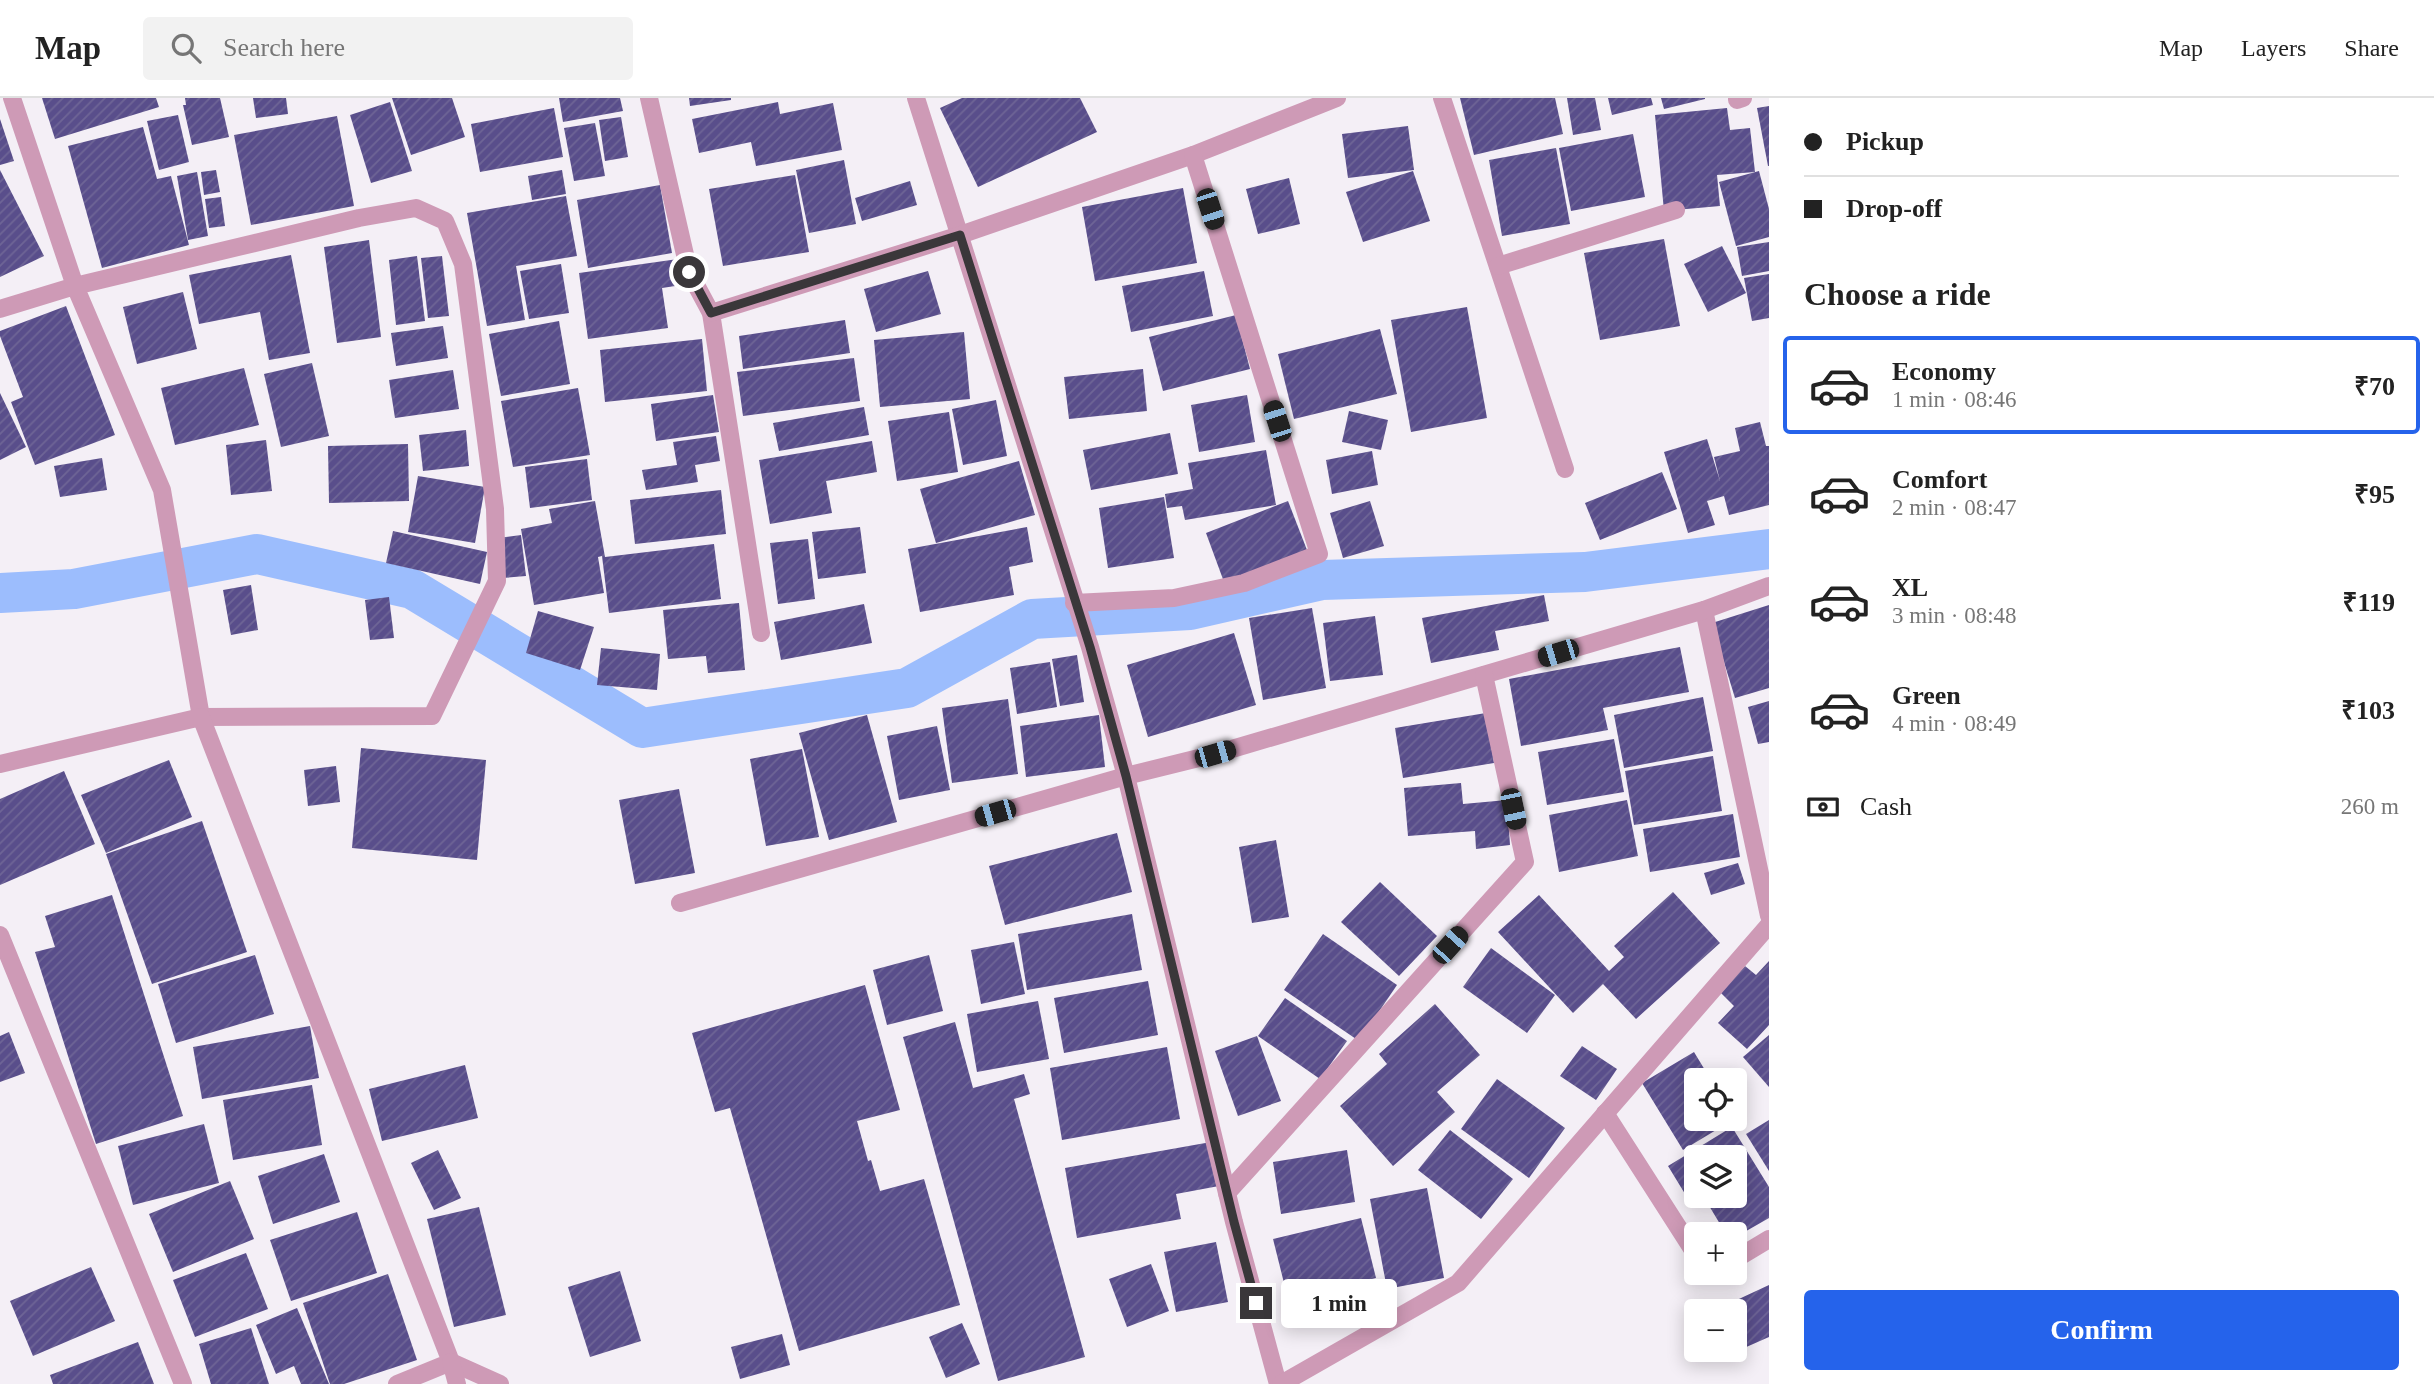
<!DOCTYPE html>
<meta charset="utf-8">
<style>
body{margin:0;font-family:"Times New Roman",serif;background:#f2f2f2;color:#222;height:100vh;display:flex;flex-direction:column;font-size:26px;white-space:nowrap}
*{box-sizing:border-box;margin:0}
p{font-size:23px;color:#767676}
.icon{flex:none;width:38px;height:38px;fill:none;stroke:currentColor;stroke-width:2;stroke-linecap:round;stroke-linejoin:round}
.map{position:relative;flex:1;overflow:hidden}
.panel{display:flex;flex-direction:column;background:#fff;width:665px}
.panel>*{flex:none}
.hud{display:grid;align-content:center;height:154px;padding:0 35px;background:#fff}
.fabs{position:absolute;left:1684px;top:970px;display:grid;gap:14px}
.fabs a{display:grid;place-items:center;width:63px;height:63px;border-radius:7px;background:#fff;box-shadow:0 4px 18px #0003;font-size:35px}
.end{position:absolute;width:32px;height:32px;margin:-16px;border:9px solid #3a373a;background:#fff;box-shadow:0 0 0 4px #fff}
.from{border-radius:50%}
.bubble{position:absolute;height:49px;border-radius:7px;background:#fff;box-shadow:0 4px 18px #0003;font-size:23px;font-weight:800;line-height:49px;text-align:center}
.car{position:absolute;width:21px;height:42px;margin:-21px -10px;border-radius:9px;box-shadow:0 0 5px 2px #0007;background:linear-gradient(#222 24%,#8ab4d8 0 40%,#222 0 76%,#8ab4d8 0 86%,#222 0)}
.hud b{display:flex;align-items:center;gap:24px;height:66px;font-size:26px}
.hud b+b{border-top:2px solid #e0e0e0}
.hud i{width:18px;height:18px;background:#222}
ul{padding:0;list-style:none}
li{display:flex;align-items:center;gap:21px;height:98px;margin:0 14px 10px;padding:0 21px;border:4px solid transparent;border-radius:7px}
li div{flex:1}
li b{display:block;font-size:26px}
li em{font-style:normal;font-weight:800}
li.active{border-color:#2563eb}
li>.icon{width:63px;height:63px;stroke-width:1.5}
h2{padding:0 35px;font-size:32px;line-height:84px}
.pay{display:flex;align-items:center;gap:18px;height:77px;padding:0 35px;font-size:26px}
.pay p{margin-inline-start:auto}
.action{display:flex;gap:14px;margin-top:auto;padding:14px 35px}
.action a{flex:1;height:80px;border-radius:7px;background:#2563eb;color:#fff;font-size:28px;font-weight:800;line-height:80px;text-align:center}
header{display:flex;align-items:center;gap:42px;box-sizing:border-box;height:98px;padding:0 35px;background:#fff;border-bottom:2px solid #e0e0e0}
header strong{font-size:33px}
nav{display:flex;gap:38px;margin-inline-start:auto;font-size:24px}
.search{width:490px;height:63px;background:#f2f2f2;display:flex;align-items:center;gap:18px;box-sizing:border-box;padding:0 24px;border-radius:7px;color:#767676;font-size:26px}
main{display:flex;flex:1;min-height:0}
.map>svg:first-child{display:block}
.lines{fill:none;stroke-linecap:round;stroke-linejoin:round}
.canal{stroke:#9cbdfd;stroke-width:40}
.building{fill:url(#building-hatch);fill-rule:evenodd}
.minor{stroke:#ce9ab6;stroke-width:18}
.route{stroke:#3a373a;stroke-width:9}
</style>
<header>
<strong>Map</strong>
<div class="search"><svg class="icon" aria-label="search" viewBox="0 0 24 24"><circle cx="10" cy="10" r="6"/><path d="M15 15l6 6"/></svg>Search here</div>
<nav><a>Map</a><a>Layers</a><a>Share</a></nav>
</header>
<main>
<div class="map">
<svg width="1769" height="1286" viewBox="0 0 1769 1286">
<defs>
<pattern id="building-hatch" width="6" height="6" patternUnits="userSpaceOnUse" patternTransform="scale(1.75)"><rect width="6" height="6" fill="#594e8b"/><path d="M-1 1l2-2M0 6l6-6M5 7l2-2" fill="none" stroke="#6e6596"/></pattern>
</defs>
<rect width="100%" height="100%" fill="#f4eff6"/>
<g class="lines">
<!-- canal -->
<path class="canal" d="M0,495L74,491L257,456L412,491L642,630L907,590L1032,521L1190,512L1322,482L1585,474L1769,451"/>
</g>
<!-- building -->
<g class="building">
<path d="M42,0H156L159,9L55,41Z"/>
<path d="M185,0H220L229,39L192,47L183,7H186Z"/>
<path d="M253,0H286L288,16L256,20Z"/>
<path d="M392,0H452L465,39L411,57Z"/>
<path d="M559,0H620L623,13L563,24Z"/>
<path d="M689,0H731V2L690,8Z"/>
<path d="M962,0H1080L1097,34L978,89L940,10Z"/>
<path d="M1460,0H1555L1563,36L1474,57Z"/>
<path d="M1567,0H1595L1601,32L1573,37Z"/>
<path d="M1608,0H1651L1653,7L1612,17Z"/>
<path d="M1661,0H1705V1L1664,11Z"/>
<path d="M390,4L412,73L371,85L350,17Z"/>
<path d="M778,4L780,16L833,5L842,52L756,68L751,44L699,55L692,21Z"/>
<path d="M1769,8V68H1768L1757,10Z"/>
<path d="M554,10L563,59L480,74L471,26Z"/>
<path d="M1727,10L1730,32L1750,30L1755,74L1717,77L1720,108L1664,113L1655,17Z"/>
<path d="M178,17L189,64L159,72L147,23Z"/>
<path d="M337,18L354,108L251,127L234,37Z"/>
<path d="M621,19L628,59L605,63L599,22Z"/>
<path d="M0,21L14,63L0,67Z"/>
<path d="M595,25L605,78L574,83L564,30Z"/>
<path d="M1408,28L1414,72L1348,80L1342,36Z"/>
<path d="M143,29L157,81L171,78L189,147L102,170L68,48Z"/>
<path d="M1633,36L1645,99L1571,113L1559,50Z"/>
<path d="M1556,50L1570,126L1502,138L1489,62Z"/>
<path d="M844,62L856,126L809,135L796,72Z"/>
<path d="M0,72L44,158L0,179Z"/>
<path d="M216,72L220,94L204,97L201,74Z"/>
<path d="M562,72L566,96L532,102L528,78Z"/>
<path d="M1413,73L1430,123L1363,144L1346,94Z"/>
<path d="M1759,73L1769,111V139L1736,148L1719,84Z"/>
<path d="M197,74L208,138L188,142L177,78Z"/>
<path d="M795,77L809,154L723,168L709,91Z"/>
<path d="M1289,80L1300,126L1258,136L1246,91Z"/>
<path d="M910,83L917,107L862,123L855,100Z"/>
<path d="M660,87L672,155L588,170L577,102Z"/>
<path d="M1183,90L1197,165L1095,183L1082,109Z"/>
<path d="M566,98L577,158L516,168L525,222L487,228L467,115Z"/>
<path d="M221,99L225,128L209,130L205,101Z"/>
<path d="M1664,141L1680,228L1600,242L1584,155Z"/>
<path d="M369,142L381,239L337,245L324,149Z"/>
<path d="M1769,144V173L1742,178L1737,149Z"/>
<path d="M1722,148L1746,195L1708,214L1684,166Z"/>
<path d="M291,157L310,255L269,262L260,214L199,226L189,177Z"/>
<path d="M417,158L425,223L396,227L389,162Z"/>
<path d="M442,158L449,218L428,220L421,160Z"/>
<path d="M678,161L682,187L662,190L668,230L588,241L579,175Z"/>
<path d="M561,166L569,215L529,221L520,173Z"/>
<path d="M928,173L941,216L876,234L864,191Z"/>
<path d="M1204,173L1213,218L1131,234L1122,188Z"/>
<path d="M1769,176V220L1752,223L1744,180Z"/>
<path d="M183,194L197,251L137,266L123,209Z"/>
<path d="M66,208L115,337L35,367L11,304L23,299L0,238V233Z"/>
<path d="M1467,209L1487,320L1411,334L1391,222Z"/>
<path d="M1236,217L1250,271L1163,293L1149,239Z"/>
<path d="M845,222L850,255L743,271L739,238Z"/>
<path d="M559,223L570,286L501,298L489,236Z"/>
<path d="M443,228L448,260L396,268L391,235Z"/>
<path d="M1380,231L1397,296L1294,321L1278,256Z"/>
<path d="M964,234L970,301L880,309L874,242Z"/>
<path d="M702,241L707,293L605,304L600,252Z"/>
<path d="M854,260L860,303L743,318L737,274Z"/>
<path d="M312,265L329,338L281,349L264,276Z"/>
<path d="M244,270L259,327L175,347L161,290Z"/>
<path d="M1143,271L1147,313L1069,321L1064,279Z"/>
<path d="M453,272L459,311L395,320L389,282Z"/>
<path d="M578,290L590,357L513,369L501,303Z"/>
<path d="M0,295L26,349L0,362Z"/>
<path d="M713,297L719,334L656,343L651,306Z"/>
<path d="M1247,297L1255,344L1199,354L1191,307Z"/>
<path d="M996,302L1007,358L963,367L952,311Z"/>
<path d="M864,309L869,337L779,353L773,325Z"/>
<path d="M1349,313L1388,322L1381,352L1342,344Z"/>
<path d="M949,314L958,374L897,383L888,323Z"/>
<path d="M1760,324L1766,348H1769V407L1729,417L1724,398L1707,403L1715,427L1688,435L1664,354L1707,341L1720,383L1714,359L1740,353L1735,330Z"/>
<path d="M466,332L469,368L423,373L419,337Z"/>
<path d="M1170,335L1178,376L1091,392L1083,352Z"/>
<path d="M716,338L720,363L695,367L698,384L646,392L642,372L677,367L673,344Z"/>
<path d="M266,342L272,393L231,397L226,347Z"/>
<path d="M872,343L877,374L826,383L832,415L770,426L759,362Z"/>
<path d="M408,346L409,403L329,405L328,348Z"/>
<path d="M1266,352L1276,407L1185,422L1182,408L1167,410L1165,396L1193,391L1188,365Z"/>
<path d="M1372,353L1378,387L1332,396L1326,362Z"/>
<path d="M102,360L107,392L60,399L54,368Z"/>
<path d="M587,361L592,402L530,410L525,369Z"/>
<path d="M1019,363L1035,417L936,445L920,391Z"/>
<path d="M1662,374L1677,411L1600,442L1585,405Z"/>
<path d="M418,378L485,389L475,445L408,434Z"/>
<path d="M721,392L726,436L635,446L630,402Z"/>
<path d="M1164,399L1174,460L1108,470L1099,410Z"/>
<path d="M595,403L605,459L714,446L721,501L609,515L602,458L598,459L604,495L534,507L521,431L552,425L549,411Z"/>
<path d="M1288,403L1307,452L1224,484L1206,435Z"/>
<path d="M1370,403L1384,448L1343,460L1330,415Z"/>
<path d="M860,429L866,475L818,481L812,434Z"/>
<path d="M1027,429L1033,464L1009,469L1014,497L920,514L908,451Z"/>
<path d="M393,433L487,454L480,486L386,465Z"/>
<path d="M521,437L526,478L503,480L497,440Z"/>
<path d="M808,441L815,501L778,506L770,445Z"/>
<path d="M251,487L258,532L231,537L223,492Z"/>
<path d="M1544,497L1549,523L1495,533L1499,552L1431,565L1422,520Z"/>
<path d="M389,499L394,540L370,542L365,502Z"/>
<path d="M739,505L745,572L708,575L706,558L668,561L663,512Z"/>
<path d="M864,506L872,545L781,562L774,524Z"/>
<path d="M1769,507V590L1735,600L1712,525Z"/>
<path d="M1312,510L1326,590L1263,602L1249,520Z"/>
<path d="M538,513L594,529L580,572L526,555Z"/>
<path d="M1375,518L1383,577L1330,583L1323,525Z"/>
<path d="M1234,535L1256,607L1148,639L1127,567Z"/>
<path d="M1680,549L1689,594L1603,610L1608,632L1521,648L1509,581Z"/>
<path d="M601,550L660,556L657,592L597,587Z"/>
<path d="M1077,557L1084,604L1060,608L1052,561Z"/>
<path d="M1050,564L1057,609L1017,616L1010,570Z"/>
<path d="M1703,599L1713,653L1624,670L1614,617Z"/>
<path d="M1008,601L1018,676L952,685L942,610Z"/>
<path d="M1769,603V644L1758,646L1748,609Z"/>
<path d="M1486,615L1494,665L1403,680L1395,630Z"/>
<path d="M867,617L897,724L829,742L799,635Z"/>
<path d="M1099,617L1105,669L1026,679L1020,628Z"/>
<path d="M937,628L950,692L899,702L887,638Z"/>
<path d="M1614,641L1624,694L1547,707L1538,654Z"/>
<path d="M361,650L486,662L477,762L352,750Z"/>
<path d="M802,651L819,739L766,748L750,661Z"/>
<path d="M1713,658L1722,713L1634,727L1625,673Z"/>
<path d="M169,662L192,719L106,755L81,697Z"/>
<path d="M336,668L340,704L308,708L304,672Z"/>
<path d="M64,673L95,746L0,787V701Z"/>
<path d="M1461,685L1463,706L1507,702L1510,747L1476,751L1475,733L1408,738L1404,690Z"/>
<path d="M679,691L695,775L635,786L619,702Z"/>
<path d="M1627,702L1638,758L1559,774L1549,717Z"/>
<path d="M1733,716L1740,759L1650,774L1643,731Z"/>
<path d="M202,723L247,854L152,886L106,756Z"/>
<path d="M1117,735L1132,794L1005,827L989,768Z"/>
<path d="M1276,742L1289,819L1252,825L1239,749Z"/>
<path d="M1738,765L1745,786L1711,797L1704,775Z"/>
<path d="M1380,784L1437,838L1399,878L1341,824Z"/>
<path d="M1673,794L1720,845L1636,921L1603,886L1573,915L1498,834L1539,797L1609,873L1624,859L1614,848Z"/>
<path d="M112,797L183,1018L96,1046L35,854L55,849L45,818Z"/>
<path d="M1132,816L1142,872L1027,892L1018,836Z"/>
<path d="M1323,836L1397,887L1359,943L1284,892Z"/>
<path d="M1014,844L1025,896L981,906L971,852Z"/>
<path d="M1491,850L1555,897L1527,935L1463,889Z"/>
<path d="M255,857L274,916L176,945L158,886Z"/>
<path d="M929,857L943,913L887,927L873,872Z"/>
<path d="M1769,863V927L1747,951L1718,925L1734,908L1720,894L1745,868L1756,877Z"/>
<path d="M1148,883L1158,937L1064,955L1054,900Z"/>
<path d="M865,887L900,1012L857,1023L868,1063L871,1062L880,1093L924,1081L960,1207L799,1253L730,1010L715,1014L692,935Z"/>
<path d="M1285,900L1347,943L1320,981L1258,938Z"/>
<path d="M1038,903L1049,961L977,974L967,916Z"/>
<path d="M1435,906L1480,957L1437,994L1455,1014L1393,1068L1340,1008L1387,966L1379,956Z"/>
<path d="M955,924L973,990L1024,976L1030,996L1014,1001L1085,1259L998,1283L903,939Z"/>
<path d="M310,928L319,980L202,1001L193,949Z"/>
<path d="M9,934L25,975L0,984V938Z"/>
<path d="M1769,937V989L1743,959Z"/>
<path d="M1257,938L1281,1003L1238,1018L1215,953Z"/>
<path d="M1582,948L1617,971L1596,1002L1560,978Z"/>
<path d="M1167,949L1180,1021L1062,1042L1050,970Z"/>
<path d="M1694,954L1711,982H1696V1020H1736L1683,1052L1642,985Z"/>
<path d="M465,967L478,1020L382,1043L369,991Z"/>
<path d="M1497,981L1565,1030L1529,1080L1461,1031Z"/>
<path d="M312,987L322,1047L233,1062L223,1002Z"/>
<path d="M1769,1022V1073L1746,1036Z"/>
<path d="M204,1026L219,1085L133,1107L118,1048Z"/>
<path d="M1732,1029L1769,1089V1120L1734,1140V1136H1726L1705,1101L1693,1109L1668,1068ZM1696,1059H1734V1097H1696Z"/>
<path d="M1450,1032L1513,1081L1481,1121L1418,1072Z"/>
<path d="M1211,1044L1219,1088L1176,1096L1181,1121L1077,1140L1065,1070Z"/>
<path d="M438,1052L461,1100L434,1112L411,1065Z"/>
<path d="M1347,1052L1355,1104L1281,1116L1273,1064Z"/>
<path d="M324,1056L340,1104L273,1126L258,1078Z"/>
<path d="M230,1083L254,1141L173,1174L149,1116Z"/>
<path d="M1427,1090L1444,1180L1387,1191L1370,1101Z"/>
<path d="M479,1109L506,1217L454,1229L427,1121Z"/>
<path d="M357,1114L377,1175L291,1203L270,1142Z"/>
<path d="M1361,1120L1376,1180L1288,1201L1273,1141Z"/>
<path d="M1216,1144L1228,1204L1176,1214L1164,1154Z"/>
<path d="M246,1155L268,1211L195,1239L173,1182Z"/>
<path d="M1151,1166L1169,1213L1127,1229L1109,1181Z"/>
<path d="M91,1169L115,1223L33,1258L10,1203Z"/>
<path d="M620,1173L641,1243L590,1259L568,1189Z"/>
<path d="M388,1176L417,1262L344,1286H330L303,1205Z"/>
<path d="M1769,1187V1239L1735,1254L1734,1213H1713Z"/>
<path d="M297,1210L329,1286H301L294,1268L276,1276L256,1227Z"/>
<path d="M962,1225L980,1266L946,1280L929,1239Z"/>
<path d="M251,1230L269,1286H211L199,1246Z"/>
<path d="M782,1236L790,1267L740,1281L731,1249Z"/>
<path d="M138,1244L154,1286H53L50,1277Z"/>
</g>
<g class="lines">
<!-- minor -->
<g class="minor">
<path d="M649,0L689,174L711,215L761,535"/>
<path d="M916,0L1090,549L1126,678L1234,1124L1278,1286"/>
<path d="M1442,0L1565,371"/>
<path d="M1737,0V2L1743,0"/>
<path d="M1498,168L1676,112"/>
<path d="M0,211L75,188L359,120L416,110L445,123L463,166L495,411L497,483L432,618L201,619L162,392L75,188L12,0"/>
<path d="M711,215L960,137L1193,57L1337,0"/>
<path d="M1074,505L1174,500L1244,485L1319,456L1193,57"/>
<path d="M1704,512L1769,818"/>
<path d="M0,666L201,619L451,1264L397,1286"/>
<path d="M680,805L1126,678L1215,656L1704,512L1769,488"/>
<path d="M0,837L183,1286"/>
<path d="M1605,1015L1696,1157"/>
<path d="M1227,1095L1525,764L1484,577"/>
<path d="M1734,1162L1769,1141"/>
<path d="M1707,1174L1708,1177L1713,1174"/>
<path d="M451,1264L500,1286"/>
<path d="M451,1264L457,1286"/>
<path d="M1281,1286L1458,1185L1769,827"/>
</g>
</g>
<g class="lines">
<!-- route -->
<path class="route" d="M689,174L711,215L960,137L1090,549L1126,678L1234,1124L1256,1205"/>
</g>
</svg>
<div class="fabs">
<a><svg class="icon" aria-label="locate" viewBox="0 0 24 24"><circle cx="12" cy="12" r="6"/><path d="M12 2v4M12 18v4M2 12h4M18 12h4"/></svg></a>
<a><svg class="icon" aria-label="layers" viewBox="0 0 24 24"><path d="M12 4l9 5-9 5-9-5zM3 14l9 5 9-5"/></svg></a>
<a>+</a>
<a>−</a>
</div>
<i class="end from" style="left:689px;top:174px"></i>
<i class="end" style="left:1256px;top:1205px"></i>
<div class="bubble" style="left:1281px;top:1181px;width:116px">1 min</div>
<i class="car" style="left:1210px;top:111px;rotate:162deg"></i>
<i class="car" style="left:1277px;top:323px;rotate:342deg"></i>
<i class="car" style="left:1558px;top:555px;rotate:253deg"></i>
<i class="car" style="left:1215px;top:656px;rotate:74deg"></i>
<i class="car" style="left:1513px;top:711px;rotate:168deg"></i>
<i class="car" style="left:995px;top:715px;rotate:254deg"></i>
<i class="car" style="left:1450px;top:847px;rotate:42deg"></i>
</div>
<section class="panel">
<div class="hud">
<b><i class="from"></i>Pickup</b>
<b><i></i>Drop-off</b>
</div>
<h2>Choose a ride</h2>
<ul>
<li class="active"><svg class="icon" aria-label="car" viewBox="0 0 24 24"><path d="M5 17H2v-5l4-1 3-4h7l3 4 3 1v5h-3M9 17h6M6 11h13"/><circle cx="7" cy="17" r="2"/><circle cx="17" cy="17" r="2"/></svg><div><b>Economy</b><p>1 min · 08:46</p></div><em>₹70</em></li>
<li><svg class="icon" aria-label="car" viewBox="0 0 24 24"><path d="M5 17H2v-5l4-1 3-4h7l3 4 3 1v5h-3M9 17h6M6 11h13"/><circle cx="7" cy="17" r="2"/><circle cx="17" cy="17" r="2"/></svg><div><b>Comfort</b><p>2 min · 08:47</p></div><em>₹95</em></li>
<li><svg class="icon" aria-label="car" viewBox="0 0 24 24"><path d="M5 17H2v-5l4-1 3-4h7l3 4 3 1v5h-3M9 17h6M6 11h13"/><circle cx="7" cy="17" r="2"/><circle cx="17" cy="17" r="2"/></svg><div><b>XL</b><p>3 min · 08:48</p></div><em>₹119</em></li>
<li><svg class="icon" aria-label="car" viewBox="0 0 24 24"><path d="M5 17H2v-5l4-1 3-4h7l3 4 3 1v5h-3M9 17h6M6 11h13"/><circle cx="7" cy="17" r="2"/><circle cx="17" cy="17" r="2"/></svg><div><b>Green</b><p>4 min · 08:49</p></div><em>₹103</em></li>
</ul>
<div class="pay"><svg class="icon" aria-label="cash" viewBox="0 0 24 24"><path d="M3 7h18v10H3z"/><circle cx="12" cy="12" r="2"/></svg>Cash<p>260 m</p></div>
<div class="action"><a>Confirm</a></div>
</section>
</main>
